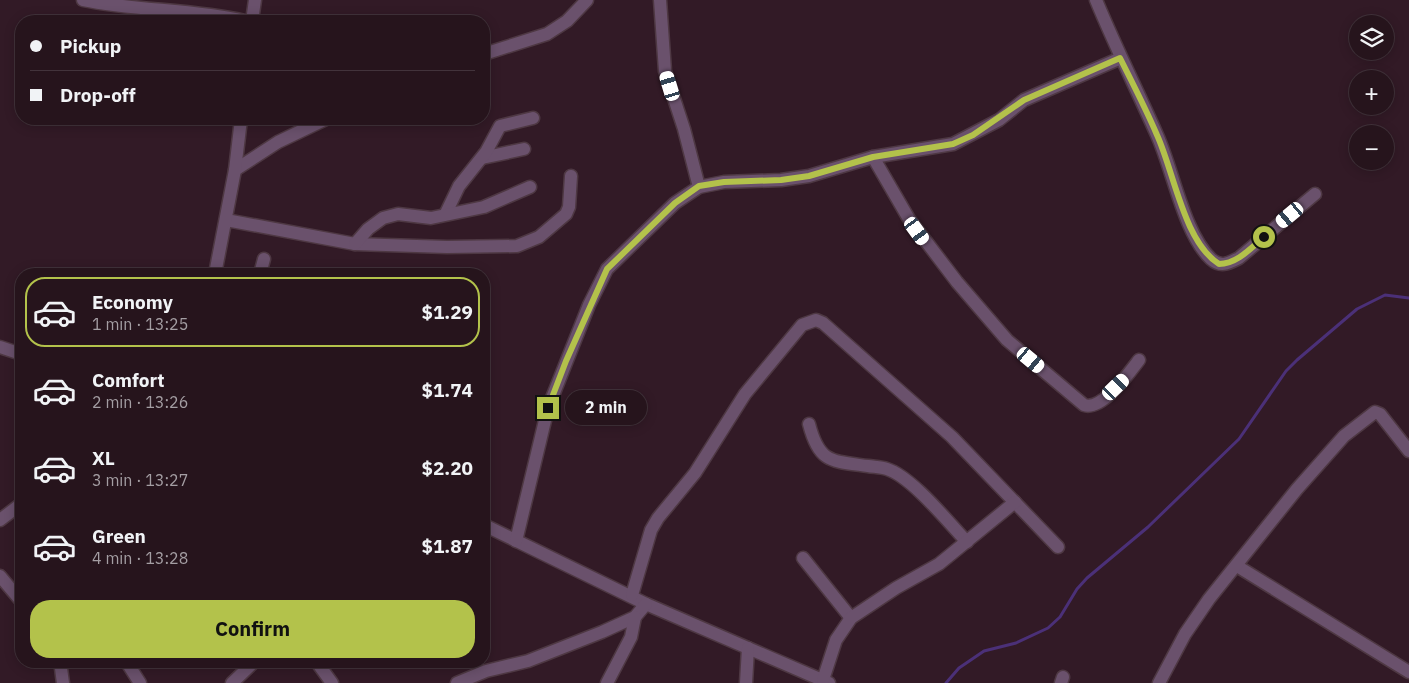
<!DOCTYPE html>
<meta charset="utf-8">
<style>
body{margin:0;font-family:"IBM Plex Sans",sans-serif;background:#322129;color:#f1f3f6;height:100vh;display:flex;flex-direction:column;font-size:19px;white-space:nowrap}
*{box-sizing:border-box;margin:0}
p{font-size:16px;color:#a49ea3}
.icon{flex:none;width:28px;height:28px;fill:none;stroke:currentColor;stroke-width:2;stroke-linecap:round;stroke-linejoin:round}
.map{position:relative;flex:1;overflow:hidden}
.panel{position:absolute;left:15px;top:268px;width:475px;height:400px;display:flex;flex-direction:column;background:#26141c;border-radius:20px;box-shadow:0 2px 12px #0003,0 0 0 1px #42333b}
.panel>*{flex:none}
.top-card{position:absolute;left:15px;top:15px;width:475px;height:110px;border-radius:20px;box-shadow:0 2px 12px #0003,0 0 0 1px #42333b;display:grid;align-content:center;height:110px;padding:0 15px;background:#26141c}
.fabs{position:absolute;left:1349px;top:15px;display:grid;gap:10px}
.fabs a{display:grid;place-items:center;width:45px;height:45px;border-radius:50%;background:#26141c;box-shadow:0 2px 12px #0003,0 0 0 1px #42333b;font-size:25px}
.end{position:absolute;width:22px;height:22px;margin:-11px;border:6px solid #b3c24b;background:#111;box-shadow:0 0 0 2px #111}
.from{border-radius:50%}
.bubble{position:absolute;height:35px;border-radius:18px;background:#26141c;box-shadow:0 2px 12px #0003,0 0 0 1px #42333b;font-size:16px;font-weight:800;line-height:35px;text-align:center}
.car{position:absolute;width:15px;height:30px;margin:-15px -8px;border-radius:6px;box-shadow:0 0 4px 1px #0007;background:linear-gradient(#fff 24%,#345 0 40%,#fff 0 76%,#345 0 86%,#fff 0)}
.top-card b{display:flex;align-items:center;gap:18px;height:48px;font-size:19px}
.top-card b+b{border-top:1px solid #42333b}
.top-card i{width:12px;height:12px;background:#f1f3f6}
ul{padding:9px 0 0;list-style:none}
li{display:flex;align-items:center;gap:15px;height:70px;margin:0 10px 8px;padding:0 5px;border:2px solid transparent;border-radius:20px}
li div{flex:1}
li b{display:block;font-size:19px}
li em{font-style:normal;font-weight:800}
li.on{border-color:#b3c24b}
li>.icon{width:45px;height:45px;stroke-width:1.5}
.action{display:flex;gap:10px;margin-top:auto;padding:10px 15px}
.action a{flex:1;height:58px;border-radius:20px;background:#b3c24b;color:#111;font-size:20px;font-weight:800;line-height:58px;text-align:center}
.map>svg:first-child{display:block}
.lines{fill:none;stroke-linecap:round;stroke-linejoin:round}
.stream{stroke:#4b3078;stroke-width:3}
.minor-casing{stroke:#4e3843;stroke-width:15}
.minor{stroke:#6a516c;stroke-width:12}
.route{stroke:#b3c24b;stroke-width:6}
</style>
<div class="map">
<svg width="1409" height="683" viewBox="0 0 1409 683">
<rect width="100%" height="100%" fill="#321a26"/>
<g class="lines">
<!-- stream -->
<path class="stream" d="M946,683L959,668L984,651L1016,643L1048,628L1060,617L1077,589L1087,578L1148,527L1239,439L1286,371L1297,360L1357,309L1385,295L1409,298"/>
<!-- minor casing -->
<g class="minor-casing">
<g id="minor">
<path d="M83,0C137,11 192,9 245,21"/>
<path d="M660,0L665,71L684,129L699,187"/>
<path d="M1096,0C1115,46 1137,90 1157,135C1173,170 1184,234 1211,259C1221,268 1229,263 1239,258L1315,194"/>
<path d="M252,21L255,0"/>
<path d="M484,54L547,34L567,21L587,0"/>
<path d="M873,157L909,219L957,282L1007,340L1084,405C1102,411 1129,373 1139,360"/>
<path d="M482,158L524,149"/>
<path d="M235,170L278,142L326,119"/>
<path d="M446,213L459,186L486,152L500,126L533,118"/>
<path d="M226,220L355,244L447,247L517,246L539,237L566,214L569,207L571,176"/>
<path d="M355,244L368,229L383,218L398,214L431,218L484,207L530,187"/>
<path d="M215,274L235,170L241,119"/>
<path d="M260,274L264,259"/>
<path d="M0,347L21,354"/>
<path d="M809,424C819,463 831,461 868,466C874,467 881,467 887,469C912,477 948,522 967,542"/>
<path d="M0,520L21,504"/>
<path d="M484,525L646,604L829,683"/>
<path d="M516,541L548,408L589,305L607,269L675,203L699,187L724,182L781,180L809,176L873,157L953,144L999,120L1024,100L1121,58"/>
<path d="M803,558L851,618"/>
<path d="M1237,566L1409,672"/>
<path d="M0,576L21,601"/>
<path d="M632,595L651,530L658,518L695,473L745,394L802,325L816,320L823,323L952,437L1058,547"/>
<path d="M60,661L63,683"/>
<path d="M126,661L140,683"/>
<path d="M316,661L332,683"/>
<path d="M823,680L836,640L851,618L896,588L939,564L1015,502"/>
<path d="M232,683L255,661"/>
<path d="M457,683L486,671L528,661L602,632L635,617L646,604"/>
<path d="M607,683L631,637L635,617"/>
<path d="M746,683L748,648"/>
<path d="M1061,683L1063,677"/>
<path d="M1159,683L1185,634L1209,599L1297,489L1344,436L1375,412L1380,414L1409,451"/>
</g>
</g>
<!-- minor -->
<use href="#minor" class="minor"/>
</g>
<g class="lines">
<!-- route -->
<path class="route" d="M548,408L566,361L607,269L675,203L699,186L724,182L781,180L809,176L873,157L953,144L973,135L1024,100L1120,58C1133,84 1146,109 1157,135C1174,172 1184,242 1219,264C1237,264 1251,248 1264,237"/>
</g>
</svg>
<div class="fabs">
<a><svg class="icon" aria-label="layers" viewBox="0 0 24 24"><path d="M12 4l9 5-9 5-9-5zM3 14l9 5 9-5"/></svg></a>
<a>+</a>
<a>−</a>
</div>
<i class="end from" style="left:1264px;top:237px"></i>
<i class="end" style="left:548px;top:408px"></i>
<div class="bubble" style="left:565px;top:390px;width:82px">2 min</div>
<i class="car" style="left:670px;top:86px;rotate:343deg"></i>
<i class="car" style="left:1290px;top:215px;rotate:230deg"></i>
<i class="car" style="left:917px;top:231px;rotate:144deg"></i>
<i class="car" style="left:1031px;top:360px;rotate:130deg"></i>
<i class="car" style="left:1116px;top:387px;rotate:46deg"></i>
<div class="top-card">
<b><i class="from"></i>Pickup</b>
<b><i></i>Drop-off</b>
</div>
<section class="panel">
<ul>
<li class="on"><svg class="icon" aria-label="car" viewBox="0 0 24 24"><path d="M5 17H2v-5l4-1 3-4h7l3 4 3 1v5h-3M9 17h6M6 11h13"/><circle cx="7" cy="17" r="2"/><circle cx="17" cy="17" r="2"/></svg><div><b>Economy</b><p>1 min · 13:25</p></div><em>$1.29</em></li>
<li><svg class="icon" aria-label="car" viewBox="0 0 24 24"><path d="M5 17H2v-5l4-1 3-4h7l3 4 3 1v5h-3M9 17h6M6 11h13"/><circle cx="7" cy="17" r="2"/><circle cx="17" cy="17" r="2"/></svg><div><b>Comfort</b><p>2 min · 13:26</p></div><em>$1.74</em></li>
<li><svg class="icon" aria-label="car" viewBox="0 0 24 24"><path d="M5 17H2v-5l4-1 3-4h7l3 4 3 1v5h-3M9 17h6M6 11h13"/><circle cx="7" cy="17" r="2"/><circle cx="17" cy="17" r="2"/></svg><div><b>XL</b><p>3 min · 13:27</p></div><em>$2.20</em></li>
<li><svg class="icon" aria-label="car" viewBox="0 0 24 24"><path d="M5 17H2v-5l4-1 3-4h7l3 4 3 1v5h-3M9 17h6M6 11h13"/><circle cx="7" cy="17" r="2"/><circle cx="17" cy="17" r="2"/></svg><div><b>Green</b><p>4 min · 13:28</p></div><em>$1.87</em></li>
</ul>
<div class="action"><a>Confirm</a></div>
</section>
</div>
